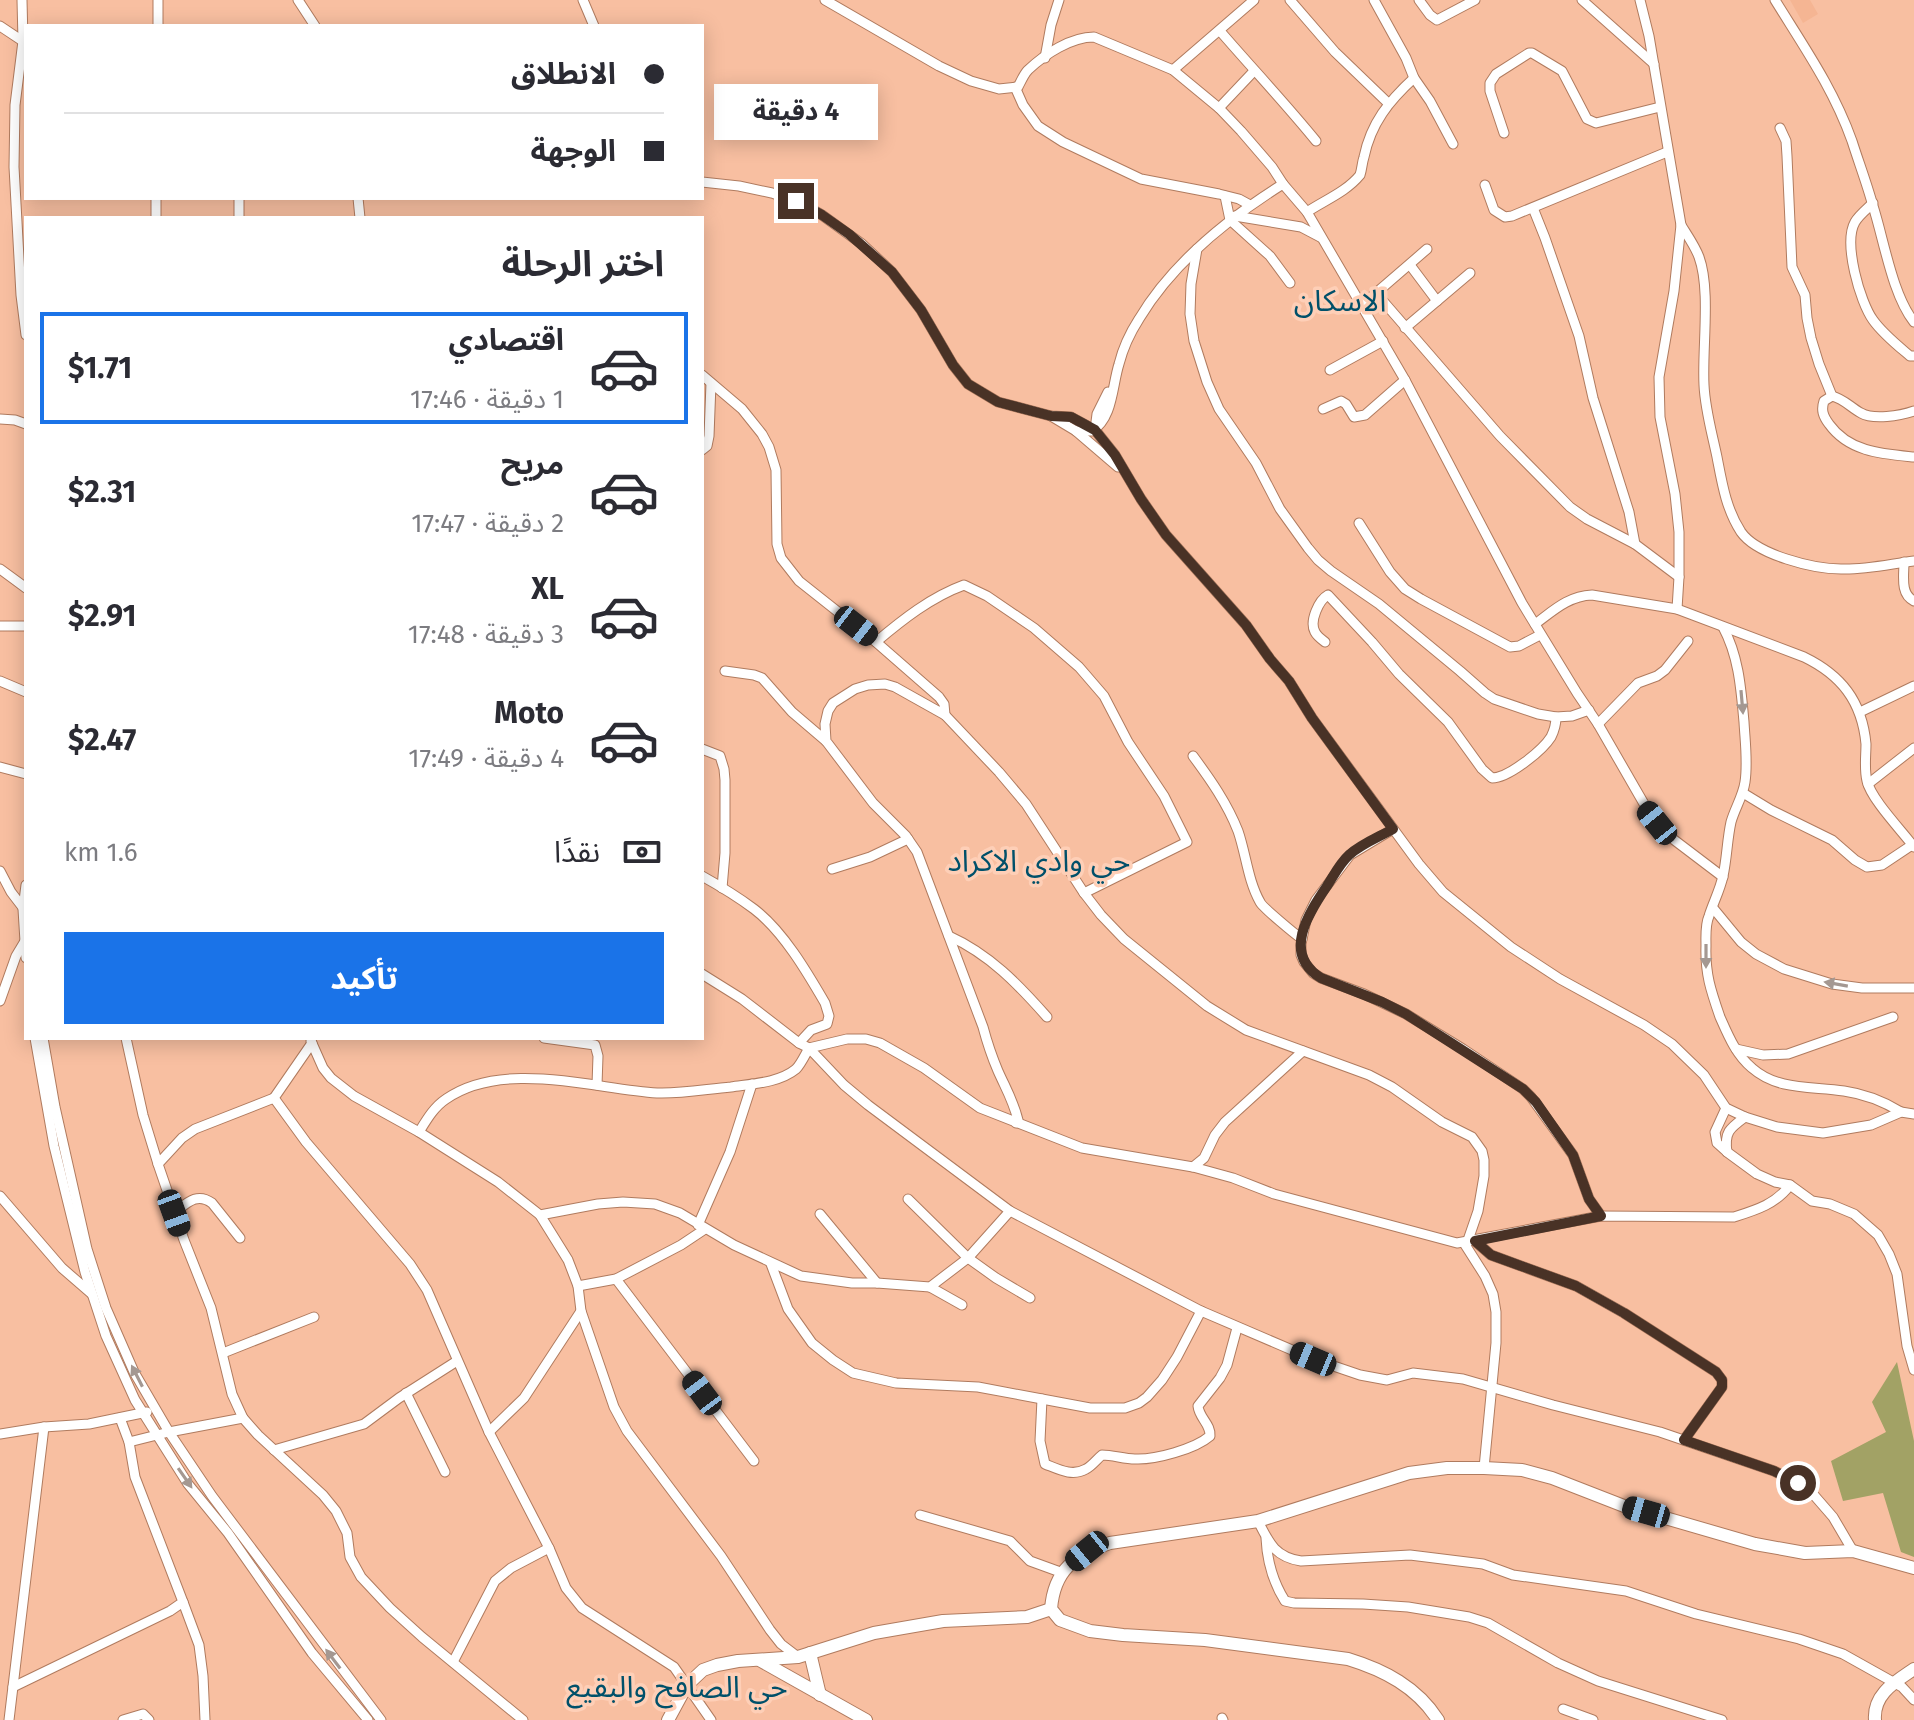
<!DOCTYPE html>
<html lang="ar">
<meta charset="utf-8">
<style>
body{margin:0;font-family:"Fira Sans","Noto Sans Arabic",sans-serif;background:#f7f7f7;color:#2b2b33;direction:rtl;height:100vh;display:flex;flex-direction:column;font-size:30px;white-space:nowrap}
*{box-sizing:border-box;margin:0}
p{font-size:26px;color:#7c7c81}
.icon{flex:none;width:44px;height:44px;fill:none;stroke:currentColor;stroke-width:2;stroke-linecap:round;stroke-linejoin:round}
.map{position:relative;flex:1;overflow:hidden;direction:ltr}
.details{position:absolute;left:24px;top:216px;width:680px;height:824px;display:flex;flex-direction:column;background:#fff;border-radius:0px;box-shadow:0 4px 20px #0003;direction:rtl}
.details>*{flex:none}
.banner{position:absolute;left:24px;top:24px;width:680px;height:176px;border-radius:0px;box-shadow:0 4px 20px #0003;direction:rtl;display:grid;align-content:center;height:176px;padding:0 40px;background:#fff}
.end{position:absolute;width:36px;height:36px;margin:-18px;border:10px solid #493226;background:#fff;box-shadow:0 0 0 4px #fff}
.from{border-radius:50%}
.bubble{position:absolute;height:56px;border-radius:0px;background:#fff;box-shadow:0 4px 20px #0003;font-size:26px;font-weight:700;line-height:56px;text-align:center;direction:rtl}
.car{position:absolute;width:24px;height:48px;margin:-24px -12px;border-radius:10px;box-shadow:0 0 6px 2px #0007;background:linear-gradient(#222 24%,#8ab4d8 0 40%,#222 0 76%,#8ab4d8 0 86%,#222 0)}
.banner b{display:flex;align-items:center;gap:28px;height:76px;font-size:30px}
.banner b+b{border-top:2px solid #e1e1e2}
.banner i{width:20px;height:20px;background:#2b2b33}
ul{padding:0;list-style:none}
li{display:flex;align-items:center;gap:24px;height:112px;margin:0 16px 12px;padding:0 24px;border:4px solid transparent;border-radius:0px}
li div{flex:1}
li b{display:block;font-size:30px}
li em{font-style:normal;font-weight:700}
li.current{border-color:#1a73e8}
li>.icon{width:72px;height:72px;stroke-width:1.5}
h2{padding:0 40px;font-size:36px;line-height:96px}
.pay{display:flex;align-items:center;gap:20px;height:88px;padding:0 40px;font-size:30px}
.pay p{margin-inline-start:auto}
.cta{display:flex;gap:16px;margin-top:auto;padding:16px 40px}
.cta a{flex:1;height:92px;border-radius:0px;background:#1a73e8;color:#fff;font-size:32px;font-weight:700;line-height:92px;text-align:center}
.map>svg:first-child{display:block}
.built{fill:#f5b593}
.green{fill:#a2a265}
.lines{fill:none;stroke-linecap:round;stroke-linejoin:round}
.street-casing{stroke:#b07b5f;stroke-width:11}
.secondary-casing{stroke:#b07b5f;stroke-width:14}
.street{stroke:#fff;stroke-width:9}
.secondary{stroke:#fff;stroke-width:12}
.oneway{fill:#a49892}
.route{stroke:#493226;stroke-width:10}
.labels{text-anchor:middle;stroke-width:7;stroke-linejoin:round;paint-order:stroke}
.neighbourhood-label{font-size:30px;fill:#00506a;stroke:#fecfb7}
</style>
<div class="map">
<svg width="1914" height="1720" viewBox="0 0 1914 1720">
<rect width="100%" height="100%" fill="#f8bfa1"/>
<!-- built -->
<path class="built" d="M1790,0H1810L1818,14L1803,23Z"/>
<!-- green -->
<path class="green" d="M1897,1362L1914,1441V1557L1901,1552L1883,1493L1843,1501L1831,1461L1886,1432L1872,1402Z"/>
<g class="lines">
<!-- street casing -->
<g class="street-casing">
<g id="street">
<path d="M22,0L23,41L15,105L14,167L21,295L26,335"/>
<path d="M158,0V26"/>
<path d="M298,0L315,26"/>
<path d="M583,0L594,26"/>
<path d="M825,0L939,66L971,81L999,89L1018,87C1021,81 1024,74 1028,70C1045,54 1071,37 1094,37L1173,70L1219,108L1241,131L1272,167L1283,184L1307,212L1405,380L1522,603L1577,693L1598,724L1647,809L1669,836L1723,877"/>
<path d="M1290,0L1335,52L1388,103"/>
<path d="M1374,0L1406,58L1414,78L1430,101L1453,144"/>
<path d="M1419,0L1430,15L1437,20L1475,0"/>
<path d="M1582,0L1654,64"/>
<path d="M1640,0L1649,36L1681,225L1674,291L1659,377L1660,417L1675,494L1679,532V577L1677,609"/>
<path d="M1775,0C1804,47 1833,88 1852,141C1859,163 1867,184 1873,206C1884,240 1892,294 1914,322"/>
<path d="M0,26L24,42"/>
<path d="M1220,31C1252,68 1285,103 1316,141"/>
<path d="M1045,58L1051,25L1059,0"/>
<path d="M1173,70L1254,0"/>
<path d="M1015,87L1023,105L1038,126L1063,142L1141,179L1219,194L1239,199L1250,205"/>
<path d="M1219,108L1254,71"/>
<path d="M1780,128L1786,141L1787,156L1792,267L1805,295L1807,318L1811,338L1819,364L1832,396"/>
<path d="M1504,133L1490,91V83L1496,74L1529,53H1532L1562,71L1587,119L1596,123L1660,107"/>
<path d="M702,182L739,186L772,193L803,204L822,215L862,244L892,272L921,310L953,365L968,384L998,402L1051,416L1071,417L1095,430L1115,455L1141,499L1166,535L1246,625L1270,659L1289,681L1312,718L1419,864L1443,892L1511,947L1560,979L1644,1025L1672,1044L1704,1075L1726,1108L1745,1117L1777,1127L1823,1133L1871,1125L1901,1112L1914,1114"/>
<path d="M1485,185L1494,210L1505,217L1512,216L1667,152"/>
<path d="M1225,196L1230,220L1270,256L1290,283"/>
<path d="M156,198V218"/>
<path d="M239,198V218"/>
<path d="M358,198L360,218"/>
<path d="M1873,203C1867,209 1859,215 1855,222C1843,243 1860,302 1873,320C1883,334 1897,345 1910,356H1914"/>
<path d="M1533,208L1545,238L1579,336L1593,398L1629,512L1635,544"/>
<path d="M1307,212C1325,200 1346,192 1360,175C1362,169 1362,163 1364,157C1371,123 1389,101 1414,78"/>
<path d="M1235,216L1301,227L1320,237"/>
<path d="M1681,225C1687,235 1695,246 1699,257C1711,290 1702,348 1704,385C1705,409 1712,433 1717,457C1722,483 1726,509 1741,532C1757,555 1814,569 1841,569C1865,570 1890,564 1914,561"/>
<path d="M1197,249L1191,284L1190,314L1194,341L1207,382L1219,409L1256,463L1280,509L1308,548L1318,560L1331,571L1379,604L1460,671L1485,693L1494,699L1538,714L1556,717L1572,716L1589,710"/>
<path d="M1410,265L1437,301"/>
<path d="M1376,293L1500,436L1570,507L1587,519L1635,544L1679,577"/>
<path d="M1361,306L1427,249"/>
<path d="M1405,328L1470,273"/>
<path d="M1330,370L1383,341"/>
<path d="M702,375L742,409L762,434L769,447L776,470L777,544L781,558L799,581L876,642L939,697L944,704L945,715"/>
<path d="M1323,409L1341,401L1346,404L1354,417L1365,415L1405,380"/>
<path d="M1914,411C1900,416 1873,420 1861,413C1850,407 1844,399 1832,396L1824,401C1821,410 1823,416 1829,424C1849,452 1882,454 1914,457"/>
<path d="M1051,416L1076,431L1118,467"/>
<path d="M0,419L15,420L26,424"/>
<path d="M1095,430L1097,414L1108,392"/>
<path d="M1076,431H1092C1113,418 1112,386 1119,364C1123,348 1130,333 1139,319C1173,262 1227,219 1283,184"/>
<path d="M702,450L707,446L709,436L711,383"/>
<path d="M1359,523L1390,572L1405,589L1421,599L1510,647L1519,646L1540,635"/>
<path d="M1904,562C1904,576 1900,594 1914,601"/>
<path d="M0,569L26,588"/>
<path d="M1535,624C1553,611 1568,596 1592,595L1677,609L1804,657C1841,675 1862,701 1866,744C1866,756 1864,769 1867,781C1871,799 1902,831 1914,847"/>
<path d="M0,626H26"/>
<path d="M1723,627C1739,657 1741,689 1744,722C1745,741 1748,762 1745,782C1743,796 1735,808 1731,822C1727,840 1727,858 1723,876C1720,890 1713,903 1709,916C1705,925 1706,936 1706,946C1705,974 1711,991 1720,1017C1728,1035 1736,1055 1752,1068C1778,1091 1813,1086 1844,1091C1865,1094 1883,1101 1901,1112"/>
<path d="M876,642C902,620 931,597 964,585L987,596L1034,628L1079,667L1104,696L1128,742L1164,796L1187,842L1084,893"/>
<path d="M1325,642C1321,639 1317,636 1315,632C1309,621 1319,600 1328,595L1372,642L1399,674L1448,722L1482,769L1492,778C1508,778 1542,751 1551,737C1554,731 1556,724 1556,717"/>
<path d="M725,671L754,675L762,678L792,712L826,741"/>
<path d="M0,681L26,692"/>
<path d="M1860,712L1914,686"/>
<path d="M1598,724L1638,683L1657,676L1665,670L1688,641"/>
<path d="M702,749L720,756L724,769L725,780V853L722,888"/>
<path d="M1193,756C1210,779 1227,803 1238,831C1246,854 1248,881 1260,902C1262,907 1296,935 1302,939"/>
<path d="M0,767L26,774"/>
<path d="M1868,784L1914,748"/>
<path d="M1743,793L1771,810L1832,840L1855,860L1867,867L1882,865L1912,845"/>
<path d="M1393,829L1350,855L1316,900L1306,920L1301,944V955L1304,962L1313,973L1321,978L1364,994L1406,1014L1463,1049L1523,1089L1531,1097L1573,1155L1589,1199L1601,1216"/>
<path d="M832,869L870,857L908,839"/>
<path d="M0,871L11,892L24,909"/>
<path d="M702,876C720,886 738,897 754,909C783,931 807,972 825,1003L829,1016L827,1024L811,1030L799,1043"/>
<path d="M26,885L23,909L26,958"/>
<path d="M1713,908L1741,942L1756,954L1784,969L1832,984L1862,988H1914"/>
<path d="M949,936C989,954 1018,984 1047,1017"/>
<path d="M702,974L742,999L799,1043L809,1048L844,1085L868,1105L1010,1211L1201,1311L1313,1359L1360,1375L1387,1380L1413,1373L1463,1379L1553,1405L1660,1432L1774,1471L1798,1483L1813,1494L1833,1517L1853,1551"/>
<path d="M0,1001L16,956L25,941"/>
<path d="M35,1038L54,1146L85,1272L106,1336L135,1400L188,1484L228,1533L312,1653L368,1720"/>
<path d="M43,1038L55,1107L87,1249L106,1308L134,1372L169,1432L212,1496L381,1720"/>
<path d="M126,1038L143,1115L158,1164"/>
<path d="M544,1038L595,1045L598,1056L597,1085"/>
<path d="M311,1041L323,1068L331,1078L354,1096L419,1132L498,1182L540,1215L568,1260L578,1286L581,1311L614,1407L627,1431L721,1556L770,1630L781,1644L798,1657"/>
<path d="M312,1043L274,1098L306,1142L410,1264L427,1290L489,1432L549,1548L566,1588L582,1608L674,1667L711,1720"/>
<path d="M1736,1049L1763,1055L1788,1054L1893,1017"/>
<path d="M274,1098L195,1129L182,1138L158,1164L184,1240L211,1308L232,1394L243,1418L258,1435L323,1495L336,1511L347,1533L350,1557L361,1577L390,1608L422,1637L523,1720"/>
<path d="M1726,1108L1715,1132L1717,1143L1727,1152L1757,1174L1775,1182L1790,1185L1812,1201L1830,1204L1854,1214L1878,1235L1889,1254L1897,1274L1907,1346L1914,1370"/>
<path d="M1016,1123L1018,1120C1013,1100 1006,1089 998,1071C992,1057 987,1042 983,1027L917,852L906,836L873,803L826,741L825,724L828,711L833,703L855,689L868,685L885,684L895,687L945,715L999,772L1026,804L1084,893L1101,915L1124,939L1207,1006L1246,1030L1369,1075L1392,1087L1442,1122L1472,1137L1482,1151L1484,1160V1176L1478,1211L1467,1243"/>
<path d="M419,1132C427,1119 434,1107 446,1099C503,1059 594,1089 657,1093C681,1094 707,1089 731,1087C751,1084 779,1083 796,1069C801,1064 805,1055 809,1048L847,1039H866L880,1043L924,1068L980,1108L1082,1148L1193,1167L1233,1178L1274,1194L1457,1243L1601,1216L1734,1217C1756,1210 1776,1204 1790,1185"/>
<path d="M1727,1152C1724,1132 1730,1128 1745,1117"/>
<path d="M1193,1167L1204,1158L1215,1135L1225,1122L1303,1051"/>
<path d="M0,1196L62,1268L92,1294"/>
<path d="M908,1199L968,1258L996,1278L1030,1298"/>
<path d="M174,1213C187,1203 197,1192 212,1203L240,1238"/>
<path d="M820,1214L877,1283"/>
<path d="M540,1215L598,1204L623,1202L655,1204L680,1213L734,1245L801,1276L852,1283H877L930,1287L968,1258L1010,1211"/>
<path d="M698,1225L730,1152L752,1084"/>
<path d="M1475,1241L1491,1255L1576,1286L1624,1313L1716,1372L1722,1380V1387L1684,1440"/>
<path d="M1464,1243L1485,1276L1493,1294L1496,1312V1343L1484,1468"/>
<path d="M771,1264L788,1309L812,1343L833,1360L853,1373L896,1383L978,1387L1090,1408H1125L1139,1403L1147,1397L1162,1380L1177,1357L1201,1311"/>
<path d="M616,1279L754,1461"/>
<path d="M578,1286L616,1279L681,1245L705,1229"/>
<path d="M930,1287L962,1305"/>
<path d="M223,1353L314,1317"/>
<path d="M406,1393L445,1472"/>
<path d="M1042,1399L1040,1441L1045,1464C1058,1469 1072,1477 1086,1469C1092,1466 1097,1459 1102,1455C1113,1455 1124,1459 1135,1459C1155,1460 1195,1449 1210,1436C1211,1424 1199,1418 1198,1406L1220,1378L1227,1365L1237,1328"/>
<path d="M489,1432L524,1398L581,1311"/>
<path d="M0,1434L44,1427L89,1424L147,1412"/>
<path d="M129,1442L169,1432L243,1418"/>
<path d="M274,1450L364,1424L399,1398L457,1361"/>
<path d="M920,1515L1010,1541L1030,1561L1063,1573"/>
<path d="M1258,1521C1269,1543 1275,1557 1301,1561L1410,1555L1483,1564L1513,1575L1626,1591L1696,1614L1799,1639L1843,1654L1902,1687L1914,1700"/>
<path d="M1266,1538C1267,1560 1273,1582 1285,1601L1294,1603L1363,1604L1408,1607L1469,1617L1488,1623L1558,1663L1598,1681L1722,1720"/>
<path d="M183,1602L199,1645L203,1676L205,1720"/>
<path d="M453,1662L495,1581L511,1568L549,1548"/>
<path d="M13,1687L170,1611L183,1602L135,1477L129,1442L120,1418"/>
<path d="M1563,1709L1593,1720"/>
<path d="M1222,1718L1223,1720"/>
<path d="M9,1720L44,1427"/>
<path d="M123,1720L143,1714L149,1720"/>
</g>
</g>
<!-- secondary casing -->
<g class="secondary-casing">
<g id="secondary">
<path d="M810,1653L820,1695"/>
<path d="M761,1661L866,1720"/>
<path d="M668,1720L687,1685L703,1670L717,1665L738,1661L798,1657L874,1633L943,1621L1027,1617L1051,1609"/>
<path d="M1438,1720C1417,1687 1384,1670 1348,1659L1205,1640L1123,1635L1090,1631L1060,1620L1051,1609C1054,1570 1075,1555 1110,1543L1258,1521L1409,1473L1447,1468H1484L1522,1470L1552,1478L1624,1506L1755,1544L1805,1553L1853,1551L1914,1568"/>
<path d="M1875,1720C1873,1694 1895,1682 1914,1669"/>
</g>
</g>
<!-- street -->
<use href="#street" class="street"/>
<!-- secondary -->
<use href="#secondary" class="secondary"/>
</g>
<!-- one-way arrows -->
<defs><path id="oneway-solid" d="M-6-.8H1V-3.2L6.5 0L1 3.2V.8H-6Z" transform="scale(2)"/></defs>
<g class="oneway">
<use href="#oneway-solid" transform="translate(1742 702) rotate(85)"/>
<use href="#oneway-solid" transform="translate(1706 956) rotate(90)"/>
<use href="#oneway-solid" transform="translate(1836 984) rotate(-170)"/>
<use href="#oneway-solid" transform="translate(137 1376) rotate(-117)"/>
<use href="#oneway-solid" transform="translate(185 1478) rotate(55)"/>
<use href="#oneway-solid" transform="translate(333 1659) rotate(-127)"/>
</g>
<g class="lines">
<!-- route -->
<path class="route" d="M796,201L822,215L849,234L892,272L921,310L953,365L968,384L998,402L1051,416L1071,417L1095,430L1115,455L1141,499L1166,535L1246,625L1270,659L1289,681L1312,718L1393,829C1379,837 1361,844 1349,855C1340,863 1334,875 1327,886C1308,914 1282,954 1321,978L1382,1002L1406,1014L1523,1089L1536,1102L1573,1155L1589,1199L1601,1216L1475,1241L1491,1255L1576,1286L1624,1313L1716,1372L1722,1380V1387L1684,1440L1774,1471L1798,1483"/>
</g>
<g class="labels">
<!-- neighbourhood labels -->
<g class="neighbourhood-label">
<text x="1340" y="311">الاسكان</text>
<text x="1039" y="871">حي وادي الاكراد</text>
<text x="677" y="1697">حي الصافح والبقيع</text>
</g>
</g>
</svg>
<i class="end from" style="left:1798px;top:1483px"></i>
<i class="end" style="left:796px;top:201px"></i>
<div class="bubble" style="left:714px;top:84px;width:164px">4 دقيقة</div>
<i class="car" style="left:856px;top:626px;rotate:128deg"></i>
<i class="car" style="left:1657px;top:823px;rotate:321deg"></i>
<i class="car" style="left:174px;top:1213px;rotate:160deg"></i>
<i class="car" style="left:1313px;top:1359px;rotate:293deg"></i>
<i class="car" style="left:702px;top:1393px;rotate:323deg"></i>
<i class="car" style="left:1646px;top:1512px;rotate:286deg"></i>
<i class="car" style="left:1087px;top:1551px;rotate:231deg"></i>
<div class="banner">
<b><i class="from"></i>الانطلاق</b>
<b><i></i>الوجهة</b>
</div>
<section class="details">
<h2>اختر الرحلة</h2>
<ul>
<li class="current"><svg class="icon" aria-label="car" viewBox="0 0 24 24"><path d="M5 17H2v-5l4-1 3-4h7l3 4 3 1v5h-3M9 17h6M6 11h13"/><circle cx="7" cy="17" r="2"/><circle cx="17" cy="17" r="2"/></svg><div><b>اقتصادي</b><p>1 دقيقة · 17:46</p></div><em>$1.71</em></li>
<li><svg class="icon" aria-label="car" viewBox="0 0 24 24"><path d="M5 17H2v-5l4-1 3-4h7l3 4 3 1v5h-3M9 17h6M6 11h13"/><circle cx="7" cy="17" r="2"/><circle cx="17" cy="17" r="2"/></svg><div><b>مريح</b><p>2 دقيقة · 17:47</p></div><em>$2.31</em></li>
<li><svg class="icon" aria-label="car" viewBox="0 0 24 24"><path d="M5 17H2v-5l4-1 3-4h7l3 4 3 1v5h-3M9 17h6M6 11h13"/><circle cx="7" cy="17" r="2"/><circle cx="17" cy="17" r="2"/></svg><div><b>XL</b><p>3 دقيقة · 17:48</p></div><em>$2.91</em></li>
<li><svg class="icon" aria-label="car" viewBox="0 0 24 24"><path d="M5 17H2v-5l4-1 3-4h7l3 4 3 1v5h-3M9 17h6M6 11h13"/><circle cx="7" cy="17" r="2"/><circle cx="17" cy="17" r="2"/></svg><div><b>Moto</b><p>4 دقيقة · 17:49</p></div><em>$2.47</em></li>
</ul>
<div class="pay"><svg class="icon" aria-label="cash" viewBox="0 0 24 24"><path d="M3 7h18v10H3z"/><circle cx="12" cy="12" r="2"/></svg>نقدًا<p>1.6 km</p></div>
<div class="cta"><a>تأكيد</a></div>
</section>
</div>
